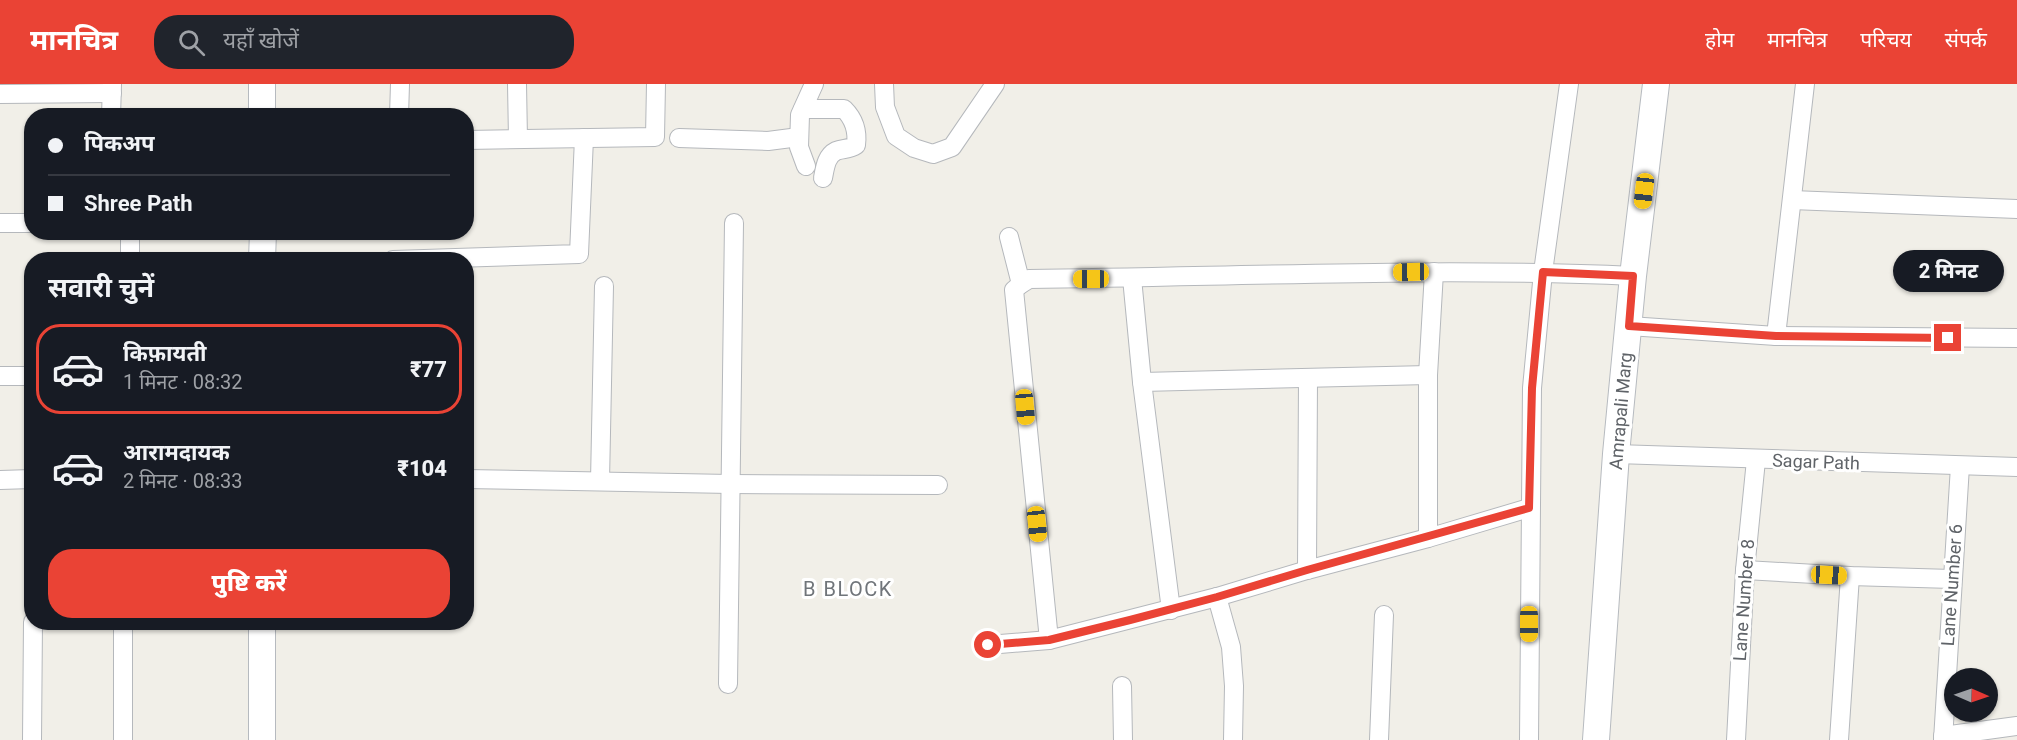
<!DOCTYPE html>
<html lang="hi">
<meta charset="utf-8">
<style>
body{margin:0;font-family:Roboto,"Noto Sans Devanagari",sans-serif;background:#20242c;color:#f1f3f6;height:100vh;display:flex;flex-direction:column;font-size:22px;white-space:nowrap}
*{box-sizing:border-box;margin:0}
p{font-size:20px;color:#9ea1a6}
.icon{flex:none;width:33px;height:33px;fill:none;stroke:currentColor;stroke-width:2;stroke-linecap:round;stroke-linejoin:round}
.map{position:relative;flex:1;overflow:hidden}
.details{position:absolute;left:24px;top:168px;width:450px;height:378px;display:flex;flex-direction:column;background:#171b24;border-radius:24px;box-shadow:0 2px 4px #0004}
.details>*{flex:none}
.top-card{position:absolute;left:24px;top:24px;width:450px;height:132px;border-radius:24px;box-shadow:0 2px 4px #0004;display:grid;align-content:center;height:132px;padding:0 24px;background:#171b24}
.needle{width:39px;rotate:92deg}
.tools{position:absolute;left:1944px;top:584px;display:grid;gap:12px}
.tools a{display:grid;place-items:center;width:54px;height:54px;border-radius:50%;background:#171b24;box-shadow:0 2px 4px #0004;font-size:30px}
.end{position:absolute;width:27px;height:27px;margin:-14px;border:8px solid #ea4335;background:#fff;box-shadow:0 0 0 3px #fff}
.from{border-radius:50%}
.bubble{position:absolute;height:42px;border-radius:21px;background:#171b24;box-shadow:0 2px 4px #0004;font-size:20px;font-weight:800;line-height:42px;text-align:center}
.car{position:absolute;width:18px;height:36px;margin:-18px -9px;border-radius:8px;box-shadow:0 0 4px 2px #0007;background:linear-gradient(#f5c518 24%,#345 0 40%,#f5c518 0 76%,#345 0 86%,#f5c518 0)}
.top-card b{display:flex;align-items:center;gap:21px;height:57px;font-size:22px}
.top-card b+b{border-top:2px solid #363941}
.top-card i{width:15px;height:15px;background:#f1f3f6}
ul{padding:0;list-style:none}
li{display:flex;align-items:center;gap:18px;height:90px;margin:0 12px 9px;padding:0 12px;border:3px solid transparent;border-radius:24px}
li div{flex:1}
li b{display:block;font-size:22px}
li em{font-style:normal;font-weight:800}
li.on{border-color:#ea4335}
li>.icon{width:54px;height:54px;stroke-width:1.5}
h2{padding:0 24px;font-size:27px;line-height:72px}
.cta{display:flex;gap:12px;margin-top:auto;padding:12px 24px}
.cta a{flex:1;height:69px;border-radius:24px;background:#ea4335;color:#fff;font-size:24px;font-weight:800;line-height:69px;text-align:center}
header{display:flex;align-items:center;gap:36px;box-sizing:border-box;height:84px;padding:0 30px;background:#ea4335;color:#fff}
header strong{font-size:28px}
nav{display:flex;gap:33px;margin-inline-start:auto;font-size:21px}
.search{width:420px;height:54px;background:#20242c;display:flex;align-items:center;gap:15px;box-sizing:border-box;padding:0 21px;border-radius:24px;color:#9ea1a6;font-size:22px}
.map>svg:first-child{display:block}
.lines{fill:none;stroke-linecap:round;stroke-linejoin:round}
.street-casing{stroke:#b5b8bc;stroke-width:20}
.secondary-casing{stroke:#b6babf;stroke-width:28}
.street{stroke:#fff;stroke-width:18}
.secondary{stroke:#fff;stroke-width:26}
.route{stroke:#ea4335;stroke-width:8}
.labels{text-anchor:middle;stroke-width:6;stroke-linejoin:round;paint-order:stroke}
.street-label{font-size:18px;fill:#5f6368;stroke:#fff}
.neighbourhood-label{font-size:20px;letter-spacing:1.5px;fill:#70757a;stroke:#fff}
</style>
<header>
<strong>मानचित्र</strong>
<div class="search"><svg class="icon" aria-label="search" viewBox="0 0 24 24"><circle cx="10" cy="10" r="6"/><path d="M15 15l6 6"/></svg>यहाँ खोजें</div>
<nav><a>होम</a><a>मानचित्र</a><a>परिचय</a><a>संपर्क</a></nav>
</header>
<div class="map">
<svg width="2017" height="656" viewBox="0 0 2017 656">
<rect width="100%" height="100%" fill="#f1efe8"/>
<g class="lines">
<!-- street casing -->
<g class="street-casing">
<g id="street">
<path d="M517,0L518,55"/>
<path d="M884,0L885,23L896,52L914,64L933,70L952,63L995,0"/>
<path d="M0,10L112,9"/>
<path d="M803,25H844C854,35 858,46 856,61C849,66 843,64 836,67C826,72 825,84 823,94"/>
<path d="M111,32L112,0"/>
<path d="M399,32L400,0"/>
<path d="M679,54L768,57L799,53"/>
<path d="M466,56L655,53L656,0"/>
<path d="M806,82L799,63L800,31L814,0"/>
<path d="M1792,116L2017,125"/>
<path d="M0,139H32"/>
<path d="M1009,153L1021,200"/>
<path d="M130,176V148"/>
<path d="M393,176L579,170L584,54"/>
<path d="M1132,194L1142,298L1171,526"/>
<path d="M1629,242L1776,252L2017,254"/>
<path d="M1776,252L1805,0"/>
<path d="M0,292H32"/>
<path d="M1142,298L1428,291"/>
<path d="M1616,370L2017,383"/>
<path d="M466,395L730,400L938,401"/>
<path d="M0,396L32,395"/>
<path d="M600,397L604,202"/>
<path d="M1529,424L1428,454L1307,486L1217,513L1049,556L1014,206L1021,200L1029,195C1231,193 1432,183 1633,192"/>
<path d="M1428,454V291L1434,188"/>
<path d="M1307,486L1308,294"/>
<path d="M1745,486L1850,492L1952,495"/>
<path d="M1217,513L1231,563L1234,602L1233,656"/>
<path d="M988,561L1049,556"/>
<path d="M728,600L734,139"/>
<path d="M1122,602L1123,656"/>
<path d="M1943,652L2017,642"/>
<path d="M32,656L33,538"/>
<path d="M123,656V538"/>
<path d="M1379,656L1384,531"/>
<path d="M1529,656L1532,304L1543,188L1569,0"/>
<path d="M1736,656L1745,486L1756,376"/>
<path d="M1839,656L1850,492"/>
<path d="M1943,656L1960,382"/>
</g>
</g>
<!-- secondary casing -->
<g class="secondary-casing">
<g id="secondary">
<path d="M262,32V0"/>
<path d="M262,176L263,148"/>
<path d="M262,656V538"/>
<path d="M1596,656L1616,370L1633,192L1656,0"/>
</g>
</g>
<!-- street -->
<use href="#street" class="street"/>
<!-- secondary -->
<use href="#secondary" class="secondary"/>
</g>
<g class="lines">
<!-- route -->
<path class="route" d="M988,561L1049,556L1130,536L1217,513L1307,486L1529,424L1532,304L1543,188L1633,192L1629,242L1776,252L1948,254"/>
</g>
<g class="labels">
<!-- street labels -->
<g class="street-label">
<text transform="translate(1621 327) rotate(-85)" y="6">Amrapali Marg</text>
<text transform="translate(1816 378) rotate(2)" y="6">Sagar Path</text>
<text transform="translate(1952 501) rotate(-86)" y="6">Lane Number 6</text>
<text transform="translate(1744 516) rotate(-86)" y="6">Lane Number 8</text>
</g>
<!-- neighbourhood labels -->
<g class="neighbourhood-label">
<text x="848" y="512">B BLOCK</text>
</g>
</g>
</svg>
<div class="tools">
<a><svg class="needle" viewBox="-14 -14 28 28"><path d="M0-13l5 13h-10z" fill="#e53935"/><path d="M0 13l5-13h-10z" fill="#9ea1a6"/></svg></a>
</div>
<i class="end from" style="left:988px;top:561px"></i>
<i class="end" style="left:1948px;top:254px"></i>
<div class="bubble" style="left:1893px;top:166px;width:111px">2 मिनट</div>
<i class="car" style="left:1644px;top:107px;rotate:187deg"></i>
<i class="car" style="left:1411px;top:188px;rotate:269deg"></i>
<i class="car" style="left:1091px;top:195px;rotate:270deg"></i>
<i class="car" style="left:1025px;top:323px;rotate:175deg"></i>
<i class="car" style="left:1037px;top:440px;rotate:174deg"></i>
<i class="car" style="left:1829px;top:491px;rotate:93deg"></i>
<i class="car" style="left:1529px;top:540px;rotate:180deg"></i>
<div class="top-card">
<b><i class="from"></i>पिकअप</b>
<b><i></i>Shree Path</b>
</div>
<section class="details">
<h2>सवारी चुनें</h2>
<ul>
<li class="on"><svg class="icon" aria-label="car" viewBox="0 0 24 24"><path d="M5 17H2v-5l4-1 3-4h7l3 4 3 1v5h-3M9 17h6M6 11h13"/><circle cx="7" cy="17" r="2"/><circle cx="17" cy="17" r="2"/></svg><div><b>किफ़ायती</b><p>1 मिनट · 08:32</p></div><em>₹77</em></li>
<li><svg class="icon" aria-label="car" viewBox="0 0 24 24"><path d="M5 17H2v-5l4-1 3-4h7l3 4 3 1v5h-3M9 17h6M6 11h13"/><circle cx="7" cy="17" r="2"/><circle cx="17" cy="17" r="2"/></svg><div><b>आरामदायक</b><p>2 मिनट · 08:33</p></div><em>₹104</em></li>
</ul>
<div class="cta"><a>पुष्टि करें</a></div>
</section>
</div>
